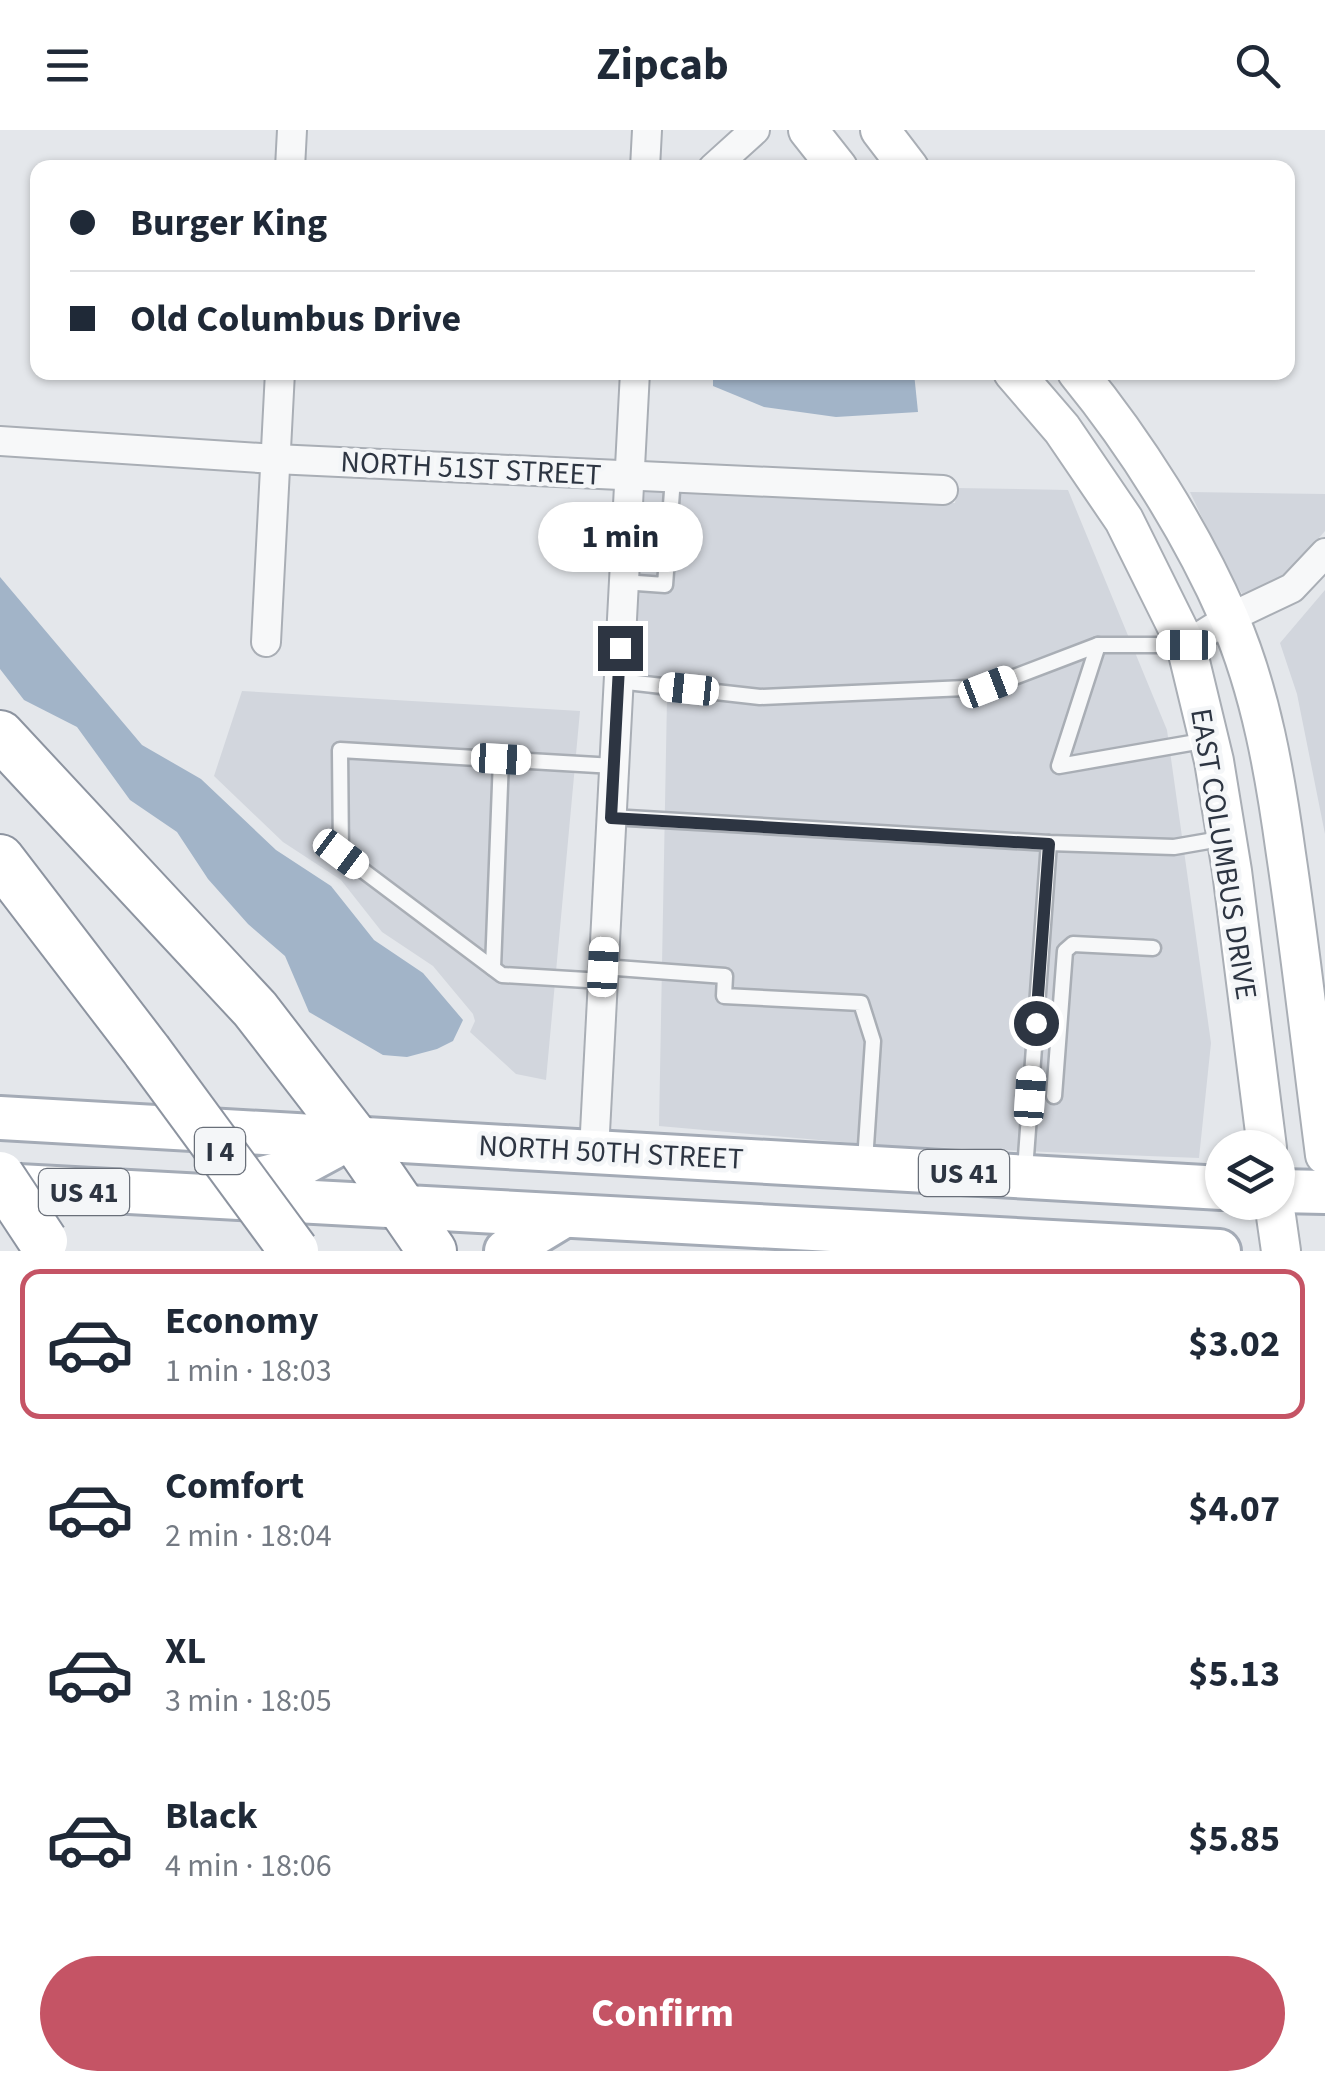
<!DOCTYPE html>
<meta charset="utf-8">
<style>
body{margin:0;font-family:"Source Sans 3",sans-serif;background:#f6f6f7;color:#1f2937;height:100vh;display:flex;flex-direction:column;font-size:38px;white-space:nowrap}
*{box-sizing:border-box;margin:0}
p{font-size:32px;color:#747a83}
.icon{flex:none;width:55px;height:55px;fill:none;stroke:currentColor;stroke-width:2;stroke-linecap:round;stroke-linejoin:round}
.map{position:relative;height:1121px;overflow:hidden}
.sheet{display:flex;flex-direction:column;background:#fff;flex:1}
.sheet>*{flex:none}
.hud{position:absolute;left:30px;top:30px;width:1265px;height:220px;border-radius:20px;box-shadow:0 2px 8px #0004;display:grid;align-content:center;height:220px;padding:0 40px;background:#fff}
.tools{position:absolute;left:1205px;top:1000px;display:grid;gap:20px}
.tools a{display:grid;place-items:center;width:90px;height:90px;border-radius:50%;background:#fff;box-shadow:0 2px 8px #0004;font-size:50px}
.end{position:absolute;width:45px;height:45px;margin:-22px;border:12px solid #2d3542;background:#fff;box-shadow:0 0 0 5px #fff}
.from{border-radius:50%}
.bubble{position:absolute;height:70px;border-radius:35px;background:#fff;box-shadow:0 2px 8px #0004;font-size:32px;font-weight:700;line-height:70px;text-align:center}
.car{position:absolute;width:30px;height:60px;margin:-30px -15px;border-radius:12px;box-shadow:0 0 8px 2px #0007;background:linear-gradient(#fff 24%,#345 0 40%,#fff 0 76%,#345 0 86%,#fff 0)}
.hud b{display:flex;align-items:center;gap:35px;height:95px;font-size:38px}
.hud b+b{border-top:2px solid #e0e1e3}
.hud i{width:25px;height:25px;background:#1f2937}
ul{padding:18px 0 0;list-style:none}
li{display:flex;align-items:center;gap:30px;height:150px;margin:0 20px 15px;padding:0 20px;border:5px solid transparent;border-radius:20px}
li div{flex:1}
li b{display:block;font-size:38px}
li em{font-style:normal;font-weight:700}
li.active{border-color:#c55465}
li>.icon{width:90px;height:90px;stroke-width:1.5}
.button{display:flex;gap:20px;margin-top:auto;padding:20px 40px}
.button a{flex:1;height:115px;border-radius:60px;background:#c55465;color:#fff;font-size:40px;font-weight:700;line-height:115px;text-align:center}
header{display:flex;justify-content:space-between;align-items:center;height:130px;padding:0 40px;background:#fff;font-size:45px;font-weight:700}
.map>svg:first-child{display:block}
.built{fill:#d2d6dd}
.water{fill:#a2b4c8}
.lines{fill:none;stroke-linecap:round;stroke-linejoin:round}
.service-casing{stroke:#a9aeb5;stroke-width:19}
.minor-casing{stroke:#a9aeb5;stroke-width:32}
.secondary-casing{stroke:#a9aeb5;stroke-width:42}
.primary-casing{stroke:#a4abb6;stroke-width:48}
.motorway-casing{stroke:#8d94a0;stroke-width:52}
.service{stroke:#f7f8f9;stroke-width:14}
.minor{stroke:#f7f8f9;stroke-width:28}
.secondary{stroke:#fff;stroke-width:38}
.primary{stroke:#fff;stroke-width:42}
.motorway{stroke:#fff;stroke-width:48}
.motorway-bridge-casing{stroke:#8d94a0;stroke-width:52;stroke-linecap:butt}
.motorway-bridge{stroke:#fff;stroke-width:48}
.route{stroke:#2d3542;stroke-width:12}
.labels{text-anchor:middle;stroke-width:9;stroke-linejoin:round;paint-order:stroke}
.shield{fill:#f4f6f8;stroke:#696f79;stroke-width:2.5}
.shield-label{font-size:28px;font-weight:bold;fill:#2d3542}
.street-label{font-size:30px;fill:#2d3542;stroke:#f4f6f8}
</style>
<header><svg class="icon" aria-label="menu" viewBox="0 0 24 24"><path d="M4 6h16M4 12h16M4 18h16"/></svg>Zipcab<svg class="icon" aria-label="search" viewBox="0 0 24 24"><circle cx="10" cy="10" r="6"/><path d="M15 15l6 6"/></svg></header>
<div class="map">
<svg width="1325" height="1121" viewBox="0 0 1325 1121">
<rect width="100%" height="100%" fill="#e4e7eb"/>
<!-- built -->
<g class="built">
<path d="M957,358L1068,360L1167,600L1211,913L1199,1028L876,1015L659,996L667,568L631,560L645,359L955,373Z"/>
<path d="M1190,362L1325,364V401L1284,448L1244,467L1224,434Z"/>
<path d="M1325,460V704L1297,564L1280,513Z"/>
<path d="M242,561L580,581L546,950L516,944L470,902L475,891L473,884L433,836L382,802L341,750L283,712L214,646Z"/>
</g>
<!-- water -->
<g class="water">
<path d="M713,243H914L918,282L836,287L764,277L713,256Z"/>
<path d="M0,447L142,615L201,649L276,720L331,756L374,810L423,843L463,890L453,911L437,919L407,927L383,925L309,882L285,826L248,794L208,749L177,702L130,670L77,597L24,570L0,539Z"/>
</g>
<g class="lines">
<!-- service casing -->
<g class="service-casing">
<g id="service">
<path d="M623,452L665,455L673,348"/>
<path d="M1098,515L1059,636L1208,610"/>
<path d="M618,551L760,567L988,557L1098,515H1180"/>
<path d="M611,687L1049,713L1174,717L1226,708"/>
<path d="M603,837L725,846L724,866L861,873L873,911L865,1031"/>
<path d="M493,838L501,629"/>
<path d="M603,851L502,845L341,724L340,620L614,636"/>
<path d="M1054,966L1065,821L1073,814L1153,818"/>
<path d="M1025,1040L1049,713"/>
</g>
</g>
<!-- minor casing -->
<g class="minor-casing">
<g id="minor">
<path d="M290,38L292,0"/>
<path d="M645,38L647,0"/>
<path d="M713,38L755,0"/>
<path d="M0,311L275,329L943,360"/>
<path d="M266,512L280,242"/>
<path d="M1186,515L1229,488L1292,458L1325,423"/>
<path d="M594,1021L635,242"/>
</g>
</g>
<!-- secondary casing -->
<g class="secondary-casing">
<g id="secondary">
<path d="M808,0L838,38"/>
<path d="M880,0L909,38"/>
<path d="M1013,242L1062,299L1124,390L1186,515L1214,631L1232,741L1267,1018"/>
<path d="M1077,242C1136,314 1192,403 1229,488C1261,562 1275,644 1286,724C1301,824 1312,925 1325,1025"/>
<path d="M1274,1072L1281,1121"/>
</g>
</g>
<!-- primary casing -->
<g class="primary-casing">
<g id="primary">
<path d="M0,988L1222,1058"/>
<path d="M0,1055L1219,1121"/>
<path d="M229,1057L289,1041L352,1007"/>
<path d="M1278,1061L1325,1062"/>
<path d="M506,1121L562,1087"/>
</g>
</g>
<!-- motorway casing -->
<g class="motorway-casing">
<g id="motorway">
<path d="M0,605L255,879L353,1006L432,1121"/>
<path d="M0,729L147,921"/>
</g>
</g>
<!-- service -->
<use href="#service" class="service"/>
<!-- minor -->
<use href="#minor" class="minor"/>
<!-- secondary -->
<use href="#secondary" class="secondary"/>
<!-- primary -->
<use href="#primary" class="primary"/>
<!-- motorway -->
<use href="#motorway" class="motorway"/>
<!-- motorway-bridge casing -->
<g class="motorway-bridge-casing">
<g id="motorway-bridge">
<path d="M147,921L294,1121"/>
<path d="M0,1046L43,1111"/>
</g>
</g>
<!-- motorway-bridge -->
<use href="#motorway-bridge" class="motorway-bridge"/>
</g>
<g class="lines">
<!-- route -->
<path class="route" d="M620,518L611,688L1049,714L1036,893"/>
</g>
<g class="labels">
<!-- shield labels -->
<g class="shield">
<rect x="195" y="998" width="50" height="46" rx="8"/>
<rect x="919" y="1020" width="90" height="46" rx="8"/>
<rect x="39" y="1039" width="90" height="46" rx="8"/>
</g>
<g class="shield-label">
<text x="220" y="1031">I 4</text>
<text x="964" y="1053">US 41</text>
<text x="84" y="1072">US 41</text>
</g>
<!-- street labels -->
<g class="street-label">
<text transform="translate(471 338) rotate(3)" y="10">NORTH 51ST STREET</text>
<text transform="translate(1224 724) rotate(81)" y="10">EAST COLUMBUS DRIVE</text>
<text transform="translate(611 1022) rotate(3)" y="10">NORTH 50TH STREET</text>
</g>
</g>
</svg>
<div class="tools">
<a><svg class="icon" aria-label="layers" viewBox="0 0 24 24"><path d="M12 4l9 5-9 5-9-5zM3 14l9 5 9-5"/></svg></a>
</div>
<i class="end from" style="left:1036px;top:893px"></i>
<i class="end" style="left:620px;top:518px"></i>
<div class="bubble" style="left:538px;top:372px;width:165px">1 min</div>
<i class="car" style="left:1186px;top:515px;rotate:270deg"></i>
<i class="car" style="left:988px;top:557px;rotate:69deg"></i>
<i class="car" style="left:689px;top:559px;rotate:276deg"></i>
<i class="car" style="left:501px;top:629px;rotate:93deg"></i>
<i class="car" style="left:341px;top:724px;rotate:127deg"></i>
<i class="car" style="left:603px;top:837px;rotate:3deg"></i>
<i class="car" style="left:1030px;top:966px;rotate:4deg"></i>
<div class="hud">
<b><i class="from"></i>Burger King</b>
<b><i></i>Old Columbus Drive</b>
</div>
</div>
<section class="sheet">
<ul>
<li class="active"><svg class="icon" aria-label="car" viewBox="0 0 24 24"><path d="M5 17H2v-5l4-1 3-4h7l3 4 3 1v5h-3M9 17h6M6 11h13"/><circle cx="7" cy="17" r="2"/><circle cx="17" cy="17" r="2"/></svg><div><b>Economy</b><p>1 min · 18:03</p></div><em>$3.02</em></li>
<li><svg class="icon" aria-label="car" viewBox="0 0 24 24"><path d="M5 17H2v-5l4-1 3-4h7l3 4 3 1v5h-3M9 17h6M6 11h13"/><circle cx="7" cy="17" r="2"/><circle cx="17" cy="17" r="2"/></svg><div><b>Comfort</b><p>2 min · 18:04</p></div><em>$4.07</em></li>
<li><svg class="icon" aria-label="car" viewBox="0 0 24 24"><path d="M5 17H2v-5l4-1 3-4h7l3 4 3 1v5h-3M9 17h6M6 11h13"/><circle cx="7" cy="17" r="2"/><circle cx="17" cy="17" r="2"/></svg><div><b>XL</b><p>3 min · 18:05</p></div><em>$5.13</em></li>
<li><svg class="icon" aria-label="car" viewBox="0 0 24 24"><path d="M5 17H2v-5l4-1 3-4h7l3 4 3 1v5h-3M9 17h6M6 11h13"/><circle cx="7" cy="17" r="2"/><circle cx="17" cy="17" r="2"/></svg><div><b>Black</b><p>4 min · 18:06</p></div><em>$5.85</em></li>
</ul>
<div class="button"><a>Confirm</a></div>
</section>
